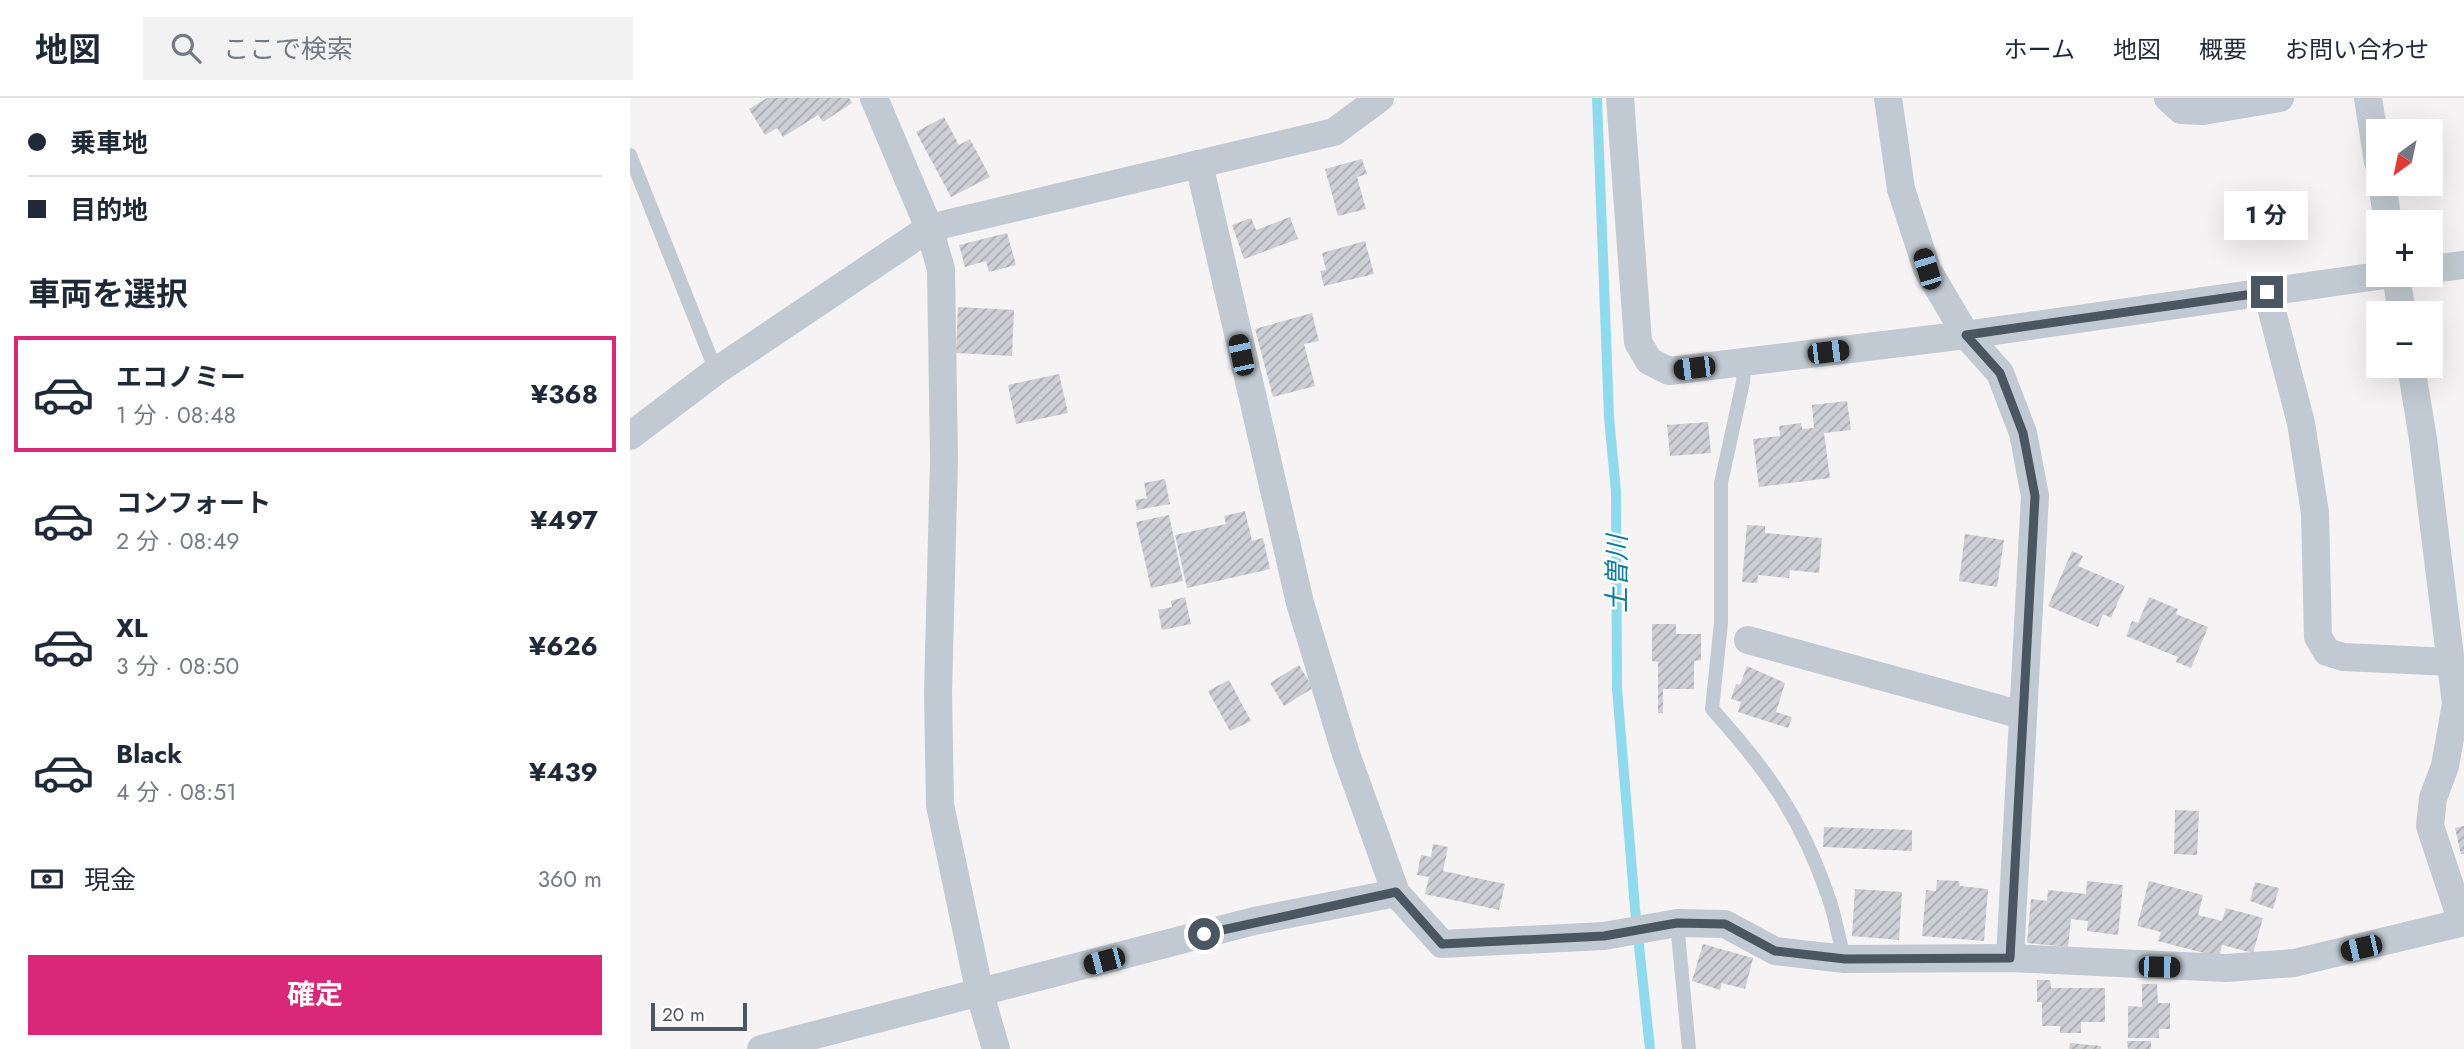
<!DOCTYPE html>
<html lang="ja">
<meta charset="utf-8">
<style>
body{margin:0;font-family:Jost,"Noto Sans JP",sans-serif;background:#f2f2f3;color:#1f2937;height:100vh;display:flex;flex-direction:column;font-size:26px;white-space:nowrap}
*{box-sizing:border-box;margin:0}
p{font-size:23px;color:#747a83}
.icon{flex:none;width:38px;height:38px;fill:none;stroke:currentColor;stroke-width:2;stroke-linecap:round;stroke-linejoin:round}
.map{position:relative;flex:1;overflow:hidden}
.sheet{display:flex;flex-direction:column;background:#fff;width:630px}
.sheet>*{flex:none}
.top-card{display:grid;align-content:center;height:154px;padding:0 28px;background:#fff}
.needle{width:46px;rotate:213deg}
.tools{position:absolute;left:1736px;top:21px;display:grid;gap:14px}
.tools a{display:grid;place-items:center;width:77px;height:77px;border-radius:0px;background:#fff;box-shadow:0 7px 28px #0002;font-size:35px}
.scale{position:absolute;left:21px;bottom:18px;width:96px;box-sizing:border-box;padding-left:7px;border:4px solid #4a5661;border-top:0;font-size:19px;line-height:24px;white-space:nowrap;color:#4a5661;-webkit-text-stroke:5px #fff;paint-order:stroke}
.end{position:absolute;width:32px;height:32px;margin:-16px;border:9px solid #4a5661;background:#fff;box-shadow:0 0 0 4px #fff}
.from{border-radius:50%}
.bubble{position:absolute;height:49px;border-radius:0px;background:#fff;box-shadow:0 7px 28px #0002;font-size:23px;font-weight:700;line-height:49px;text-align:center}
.car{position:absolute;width:21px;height:42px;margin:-21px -10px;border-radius:9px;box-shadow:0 0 5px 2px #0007;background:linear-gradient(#222 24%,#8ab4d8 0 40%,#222 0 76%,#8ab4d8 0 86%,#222 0)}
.top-card b{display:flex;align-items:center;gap:24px;height:66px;font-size:26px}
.top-card b+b{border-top:2px solid #e0e1e3}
.top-card i{width:18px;height:18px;background:#1f2937}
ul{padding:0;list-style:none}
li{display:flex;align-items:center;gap:21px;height:116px;margin:0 14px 10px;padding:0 14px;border:4px solid transparent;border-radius:0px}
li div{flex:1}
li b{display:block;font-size:26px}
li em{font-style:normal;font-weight:700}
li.selected{border-color:#db2777}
li>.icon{width:63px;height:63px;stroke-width:1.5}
h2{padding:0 28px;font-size:32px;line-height:84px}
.pay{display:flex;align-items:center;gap:18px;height:77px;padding:0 28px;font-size:26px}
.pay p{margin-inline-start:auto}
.primary-button{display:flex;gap:14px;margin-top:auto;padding:14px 28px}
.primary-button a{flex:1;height:80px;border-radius:0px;background:#db2777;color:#fff;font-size:28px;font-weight:700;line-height:80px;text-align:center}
header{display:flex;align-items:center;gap:42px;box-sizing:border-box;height:98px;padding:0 35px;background:#fff;border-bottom:2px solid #e0e1e3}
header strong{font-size:33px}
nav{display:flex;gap:38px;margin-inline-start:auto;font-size:24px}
.search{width:490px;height:63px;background:#f2f2f3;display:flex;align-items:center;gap:18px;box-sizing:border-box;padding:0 24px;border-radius:0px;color:#747a83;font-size:26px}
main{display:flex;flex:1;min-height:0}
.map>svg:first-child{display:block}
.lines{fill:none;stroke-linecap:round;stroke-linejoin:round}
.stream{stroke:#90daee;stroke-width:10}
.building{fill:url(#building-hatch)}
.lane{stroke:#c1cad2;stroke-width:14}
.street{stroke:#c1cad2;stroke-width:28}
.route{stroke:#4a5661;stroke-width:9}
.labels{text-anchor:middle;stroke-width:5;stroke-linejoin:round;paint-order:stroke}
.water-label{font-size:26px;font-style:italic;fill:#0c7c9b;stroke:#fff}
</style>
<header>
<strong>地図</strong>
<div class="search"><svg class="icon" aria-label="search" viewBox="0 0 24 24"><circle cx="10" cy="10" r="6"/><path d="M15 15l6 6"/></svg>ここで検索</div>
<nav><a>ホーム</a><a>地図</a><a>概要</a><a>お問い合わせ</a></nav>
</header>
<main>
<section class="sheet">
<div class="top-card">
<b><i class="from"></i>乗車地</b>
<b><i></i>目的地</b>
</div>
<h2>車両を選択</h2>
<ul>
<li class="selected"><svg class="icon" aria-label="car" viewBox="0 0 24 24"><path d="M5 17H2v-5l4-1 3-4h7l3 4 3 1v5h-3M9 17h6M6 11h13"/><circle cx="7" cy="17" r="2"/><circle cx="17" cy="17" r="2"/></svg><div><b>エコノミー</b><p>1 分 · 08:48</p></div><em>¥368</em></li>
<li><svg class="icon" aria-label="car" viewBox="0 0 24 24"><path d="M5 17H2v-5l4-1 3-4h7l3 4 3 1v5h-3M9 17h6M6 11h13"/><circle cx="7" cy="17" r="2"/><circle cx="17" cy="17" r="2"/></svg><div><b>コンフォート</b><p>2 分 · 08:49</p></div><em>¥497</em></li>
<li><svg class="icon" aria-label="car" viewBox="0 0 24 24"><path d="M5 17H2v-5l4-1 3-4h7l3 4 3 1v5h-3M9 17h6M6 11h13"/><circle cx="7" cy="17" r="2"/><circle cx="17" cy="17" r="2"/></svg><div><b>XL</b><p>3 分 · 08:50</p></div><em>¥626</em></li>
<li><svg class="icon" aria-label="car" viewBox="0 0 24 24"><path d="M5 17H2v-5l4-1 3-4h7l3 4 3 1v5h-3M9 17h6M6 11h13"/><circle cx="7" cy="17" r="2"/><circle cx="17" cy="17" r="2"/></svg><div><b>Black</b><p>4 分 · 08:51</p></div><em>¥439</em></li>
</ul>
<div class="pay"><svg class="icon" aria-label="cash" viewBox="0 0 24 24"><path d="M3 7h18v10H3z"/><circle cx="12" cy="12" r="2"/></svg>現金<p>360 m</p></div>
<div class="primary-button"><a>確定</a></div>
</section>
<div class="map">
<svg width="1834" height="951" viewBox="0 0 1834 951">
<defs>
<pattern id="building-hatch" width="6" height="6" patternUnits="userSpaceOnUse" patternTransform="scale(1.75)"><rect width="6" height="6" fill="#cdcfd5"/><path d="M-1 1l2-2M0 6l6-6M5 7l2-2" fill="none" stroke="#a8abb0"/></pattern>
</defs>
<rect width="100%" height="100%" fill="#f5f3f3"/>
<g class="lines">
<!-- stream -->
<path class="stream" d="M967,0L979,319L986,394L987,590L1005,810L1020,951"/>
</g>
<!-- building -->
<g class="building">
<path d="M137,0H219L222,5L193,24L188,17L153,39L147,30L135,37L119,11Z"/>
<path d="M314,19L329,47L340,41L360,79L321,99L286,34Z"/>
<path d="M732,61L737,76L727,79L736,111L708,118L695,71Z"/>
<path d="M660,119L668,141L614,161L602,127L621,120L626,132Z"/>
<path d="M377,135L386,167L359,174L356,163L335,169L329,147Z"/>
<path d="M735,143L744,176L694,188L690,173L696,172L692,155Z"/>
<path d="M328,209L384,212L382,258L326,255Z"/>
<path d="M682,215L689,243L674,246L685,288L643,299L625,231Z"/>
<path d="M429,276L438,315L386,326L378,287Z"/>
<path d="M1217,303L1221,332L1194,335L1200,380L1129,389L1123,341L1150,338L1149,328L1171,325L1172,331L1184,330L1182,307Z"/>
<path d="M1078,324L1081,355L1040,358L1037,327Z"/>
<path d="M535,381L540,406L507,412L505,402L517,400L514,385Z"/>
<path d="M615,413L622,443L633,440L640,471L557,490L545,437L596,426L594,418Z"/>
<path d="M539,417L553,483L521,490L506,424Z"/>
<path d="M1117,427L1135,428V435L1192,440L1189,475L1160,472L1159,480L1128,477L1127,485L1112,484Z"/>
<path d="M1335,436L1374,442L1367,489L1329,483Z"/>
<path d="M1442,453L1453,458L1448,468L1495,488L1481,520L1473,516L1468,529L1418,508Z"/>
<path d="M555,499L561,526L532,532L528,512L542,509L541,503Z"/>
<path d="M1519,499L1548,511L1546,516L1578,529L1561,570L1546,564L1548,559L1496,538L1502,523L1508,525Z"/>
<path d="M1022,526H1046V536H1071V562L1064,563V591H1033V615H1028V564L1022,563Z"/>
<path d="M669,567L683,590L654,608L640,585Z"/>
<path d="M1117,568L1155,585L1146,614L1162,619L1158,630L1108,614L1111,604L1101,601L1106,586L1110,587Z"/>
<path d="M599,582L621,623L600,633L578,593Z"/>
<path d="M1545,712L1569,713L1567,757L1544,756Z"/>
<path d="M1834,728V756H1831L1825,730Z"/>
<path d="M1194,729L1282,732V753L1193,749Z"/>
<path d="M803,746L818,749L813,773L875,786L869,812L795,796L799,779L787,777L791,757L801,759Z"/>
<path d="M1307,782L1329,783L1330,788L1358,791L1354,843L1292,838L1296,792L1306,793Z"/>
<path d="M1457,783L1493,787L1488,837L1457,833L1458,823L1441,821L1438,849L1397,845L1401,801L1417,803L1418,792L1456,796Z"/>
<path d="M1519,783L1573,797L1568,817L1592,823L1596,810L1633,820L1623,855L1592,847L1589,859L1528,843L1531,834L1507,828Z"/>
<path d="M1625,784L1649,790L1643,811L1620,803Z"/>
<path d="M1225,791L1272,794L1269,842L1222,838Z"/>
<path d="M1073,846L1123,860L1115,891L1092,885L1090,892L1062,883Z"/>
<path d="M1407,882H1420L1421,890H1475V924H1451V935H1430V928H1412V904H1407Z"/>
<path d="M1512,886H1527L1528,905H1540V931H1529V940H1498V908L1512,909Z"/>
<path d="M1497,943H1521V951H1498Z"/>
<path d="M1440,945L1471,948V951H1439Z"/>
</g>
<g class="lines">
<!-- lane -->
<g class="lane">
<path d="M0,57L86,273"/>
<path d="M1115,264L1113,284L1091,385V525L1082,611C1137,672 1171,719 1198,798C1206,819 1208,841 1215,861"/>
<path d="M1047,825L1059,951"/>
</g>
<!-- street -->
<g class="street">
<path d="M244,0L299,130L311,171L314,361L308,595L310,707L350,896L366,951"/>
<path d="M990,0L1008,244L1019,263L1039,273L1336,237L1755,177"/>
<path d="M1258,0L1271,91L1297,171L1336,237L1370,275L1393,335L1405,398L1380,860"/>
<path d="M1538,0L1551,12L1573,13L1650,0"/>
<path d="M1738,0L1748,64"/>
<path d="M569,66L670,505L716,656L766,795L812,846L974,838L1047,825L1095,826L1145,853L1215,861L1380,860L1596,870L1664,865L1834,824"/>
<path d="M1752,86L1758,124"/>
<path d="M1801,171L1834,167"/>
<path d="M1766,177L1772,215"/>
<path d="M1637,194L1671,325L1685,415L1688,539L1697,554L1713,559L1821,564"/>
<path d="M1781,268L1793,341L1826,606L1815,668L1803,700L1800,728L1832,824"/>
<path d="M0,338L86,273L299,130L704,34L750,0"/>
<path d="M1118,542L1392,617"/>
<path d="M131,951L624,823L766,795"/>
</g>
</g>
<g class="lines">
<!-- route -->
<path class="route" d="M574,836L766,794L812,846L974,838L1047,825L1095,826L1145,853L1215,861L1380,860L1405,398L1393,335L1370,275L1336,237L1637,194"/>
</g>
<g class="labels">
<!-- water labels -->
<g class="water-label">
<text transform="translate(987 476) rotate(-90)" y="9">土曽川</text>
</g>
</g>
</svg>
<div class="tools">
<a><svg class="needle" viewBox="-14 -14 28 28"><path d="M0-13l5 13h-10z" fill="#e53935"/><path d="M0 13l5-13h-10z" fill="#747a83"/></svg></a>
<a>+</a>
<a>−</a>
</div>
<div class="scale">20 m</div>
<i class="end from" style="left:574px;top:836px"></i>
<i class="end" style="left:1637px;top:194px"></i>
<div class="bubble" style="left:1594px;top:93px;width:84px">1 分</div>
<i class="car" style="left:1297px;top:171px;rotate:343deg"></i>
<i class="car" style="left:1198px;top:254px;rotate:83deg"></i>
<i class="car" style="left:611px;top:257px;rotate:348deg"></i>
<i class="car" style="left:1064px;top:270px;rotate:263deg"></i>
<i class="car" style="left:1731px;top:850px;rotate:257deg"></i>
<i class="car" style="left:474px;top:863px;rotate:255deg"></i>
<i class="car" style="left:1529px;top:869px;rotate:91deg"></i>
</div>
</main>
